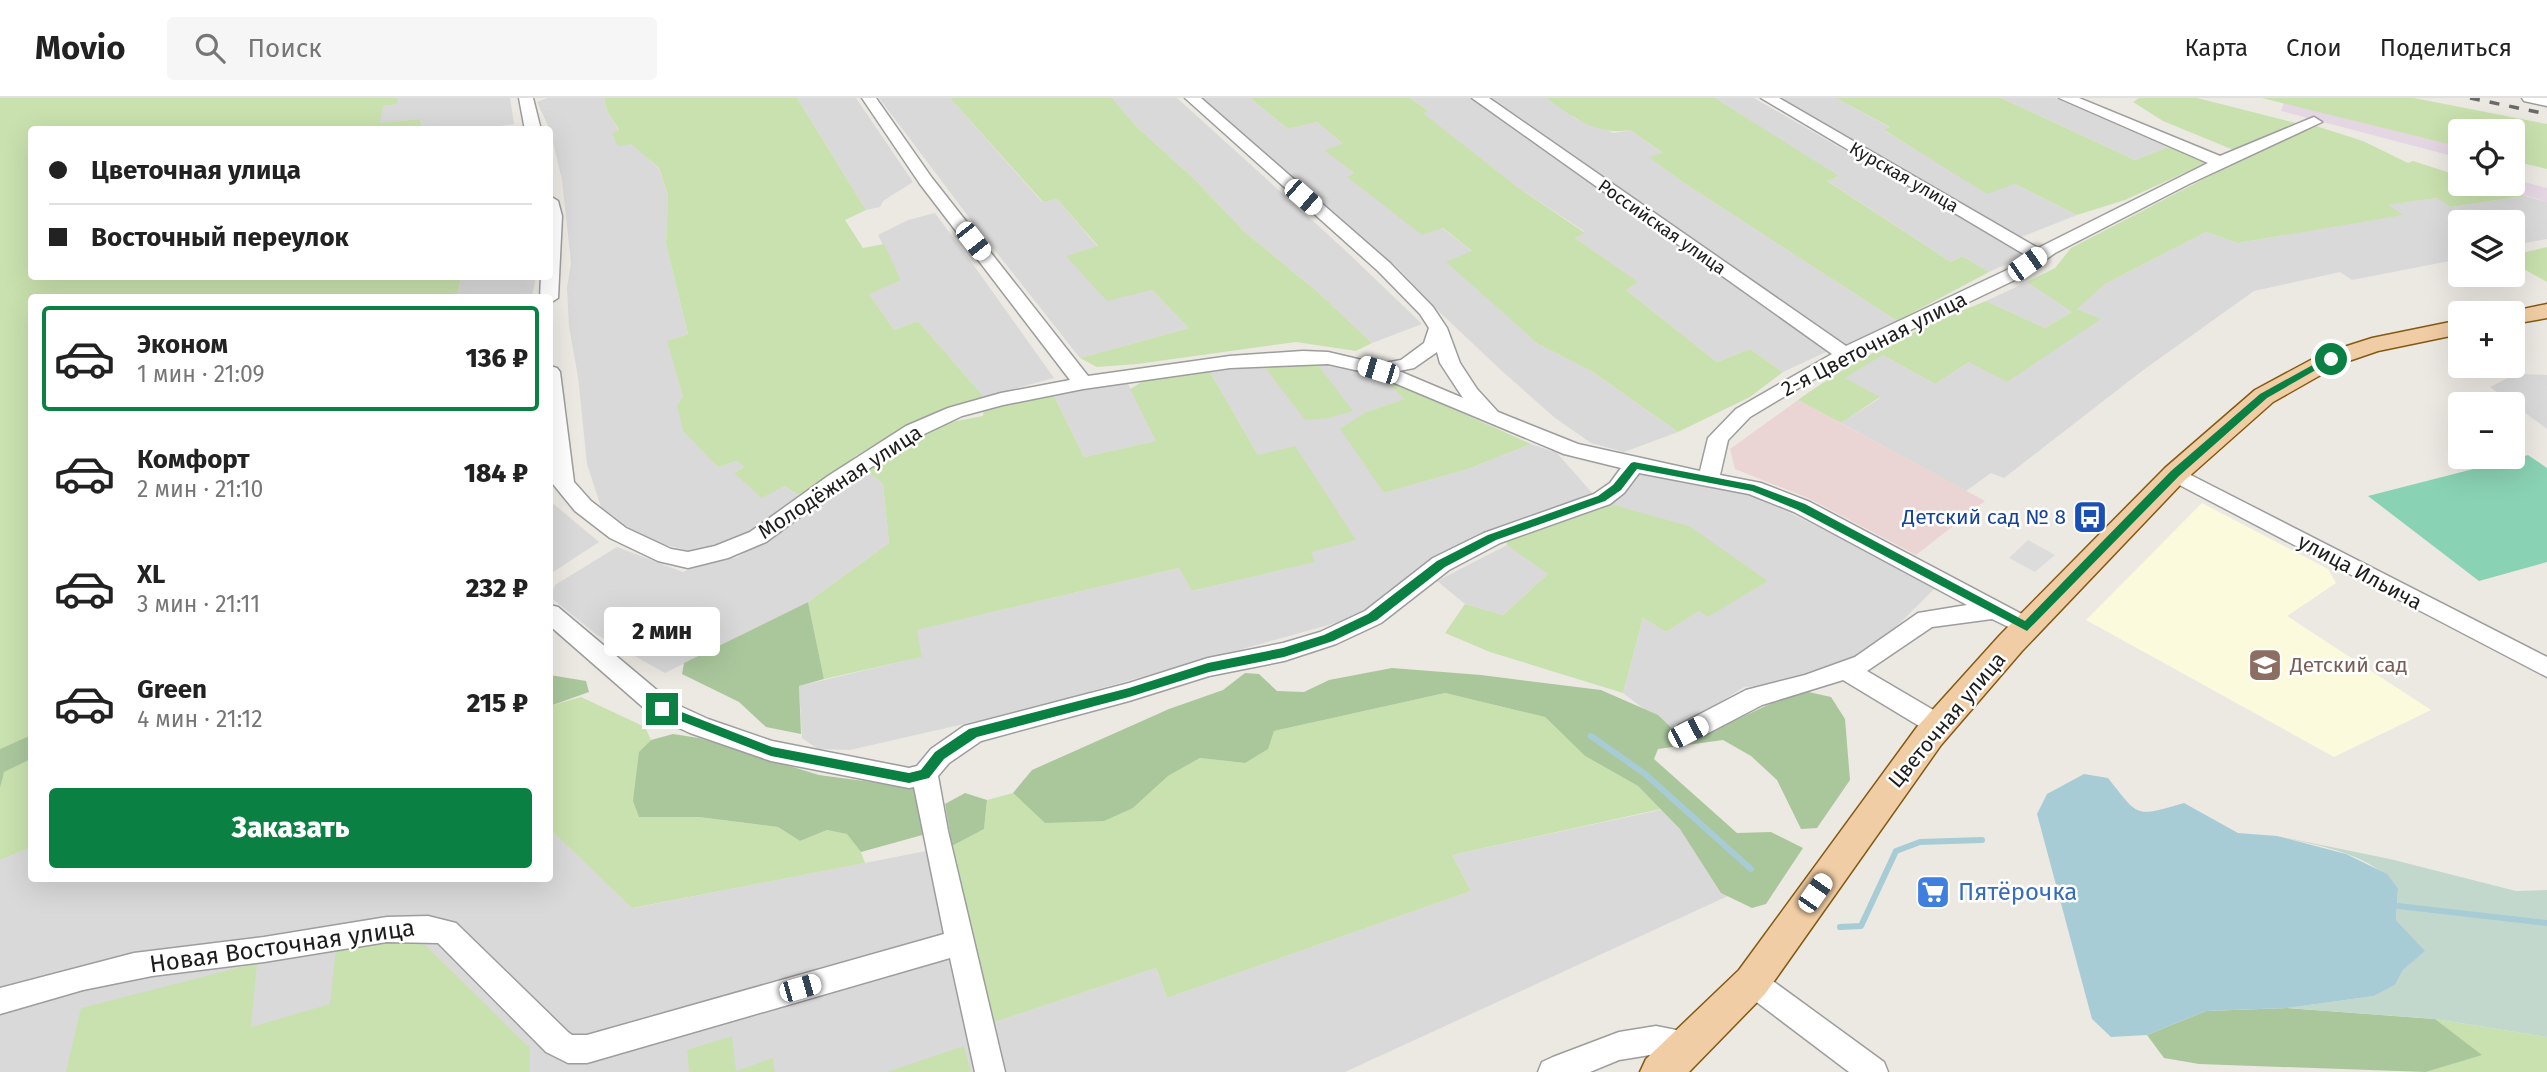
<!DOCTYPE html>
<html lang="ru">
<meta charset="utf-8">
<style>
body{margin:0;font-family:"Fira Sans",sans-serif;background:#f6f6f6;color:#222;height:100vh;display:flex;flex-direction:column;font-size:26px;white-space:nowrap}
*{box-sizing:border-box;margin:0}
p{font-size:23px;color:#767676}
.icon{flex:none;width:38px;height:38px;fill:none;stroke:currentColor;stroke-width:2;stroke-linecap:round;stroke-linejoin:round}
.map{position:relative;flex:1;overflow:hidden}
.drawer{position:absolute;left:28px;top:196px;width:525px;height:588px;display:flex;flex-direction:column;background:#fff;border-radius:7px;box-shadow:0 7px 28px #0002}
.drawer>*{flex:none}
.hud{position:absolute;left:28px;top:28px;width:525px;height:154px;border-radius:7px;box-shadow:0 7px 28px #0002;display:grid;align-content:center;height:154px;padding:0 21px;background:#fff}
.controls{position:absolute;left:2448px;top:21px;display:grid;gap:14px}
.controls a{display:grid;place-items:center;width:77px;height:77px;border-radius:7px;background:#fff;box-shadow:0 7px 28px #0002;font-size:35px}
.end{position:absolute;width:32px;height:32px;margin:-16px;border:9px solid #0b8043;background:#fff;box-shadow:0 0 0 4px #fff}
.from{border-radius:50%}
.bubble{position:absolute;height:49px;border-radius:7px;background:#fff;box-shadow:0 7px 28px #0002;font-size:23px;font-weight:800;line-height:49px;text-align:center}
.car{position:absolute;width:21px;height:42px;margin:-21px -10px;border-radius:9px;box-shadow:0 0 5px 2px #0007;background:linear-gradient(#fff 24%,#345 0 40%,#fff 0 76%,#345 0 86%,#fff 0)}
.hud b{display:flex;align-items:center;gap:24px;height:66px;font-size:26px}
.hud b+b{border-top:2px solid #e0e0e0}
.hud i{width:18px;height:18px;background:#222}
ul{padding:12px 0 0;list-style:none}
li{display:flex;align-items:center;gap:21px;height:105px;margin:0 14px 10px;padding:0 7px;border:4px solid transparent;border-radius:7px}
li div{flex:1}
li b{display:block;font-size:26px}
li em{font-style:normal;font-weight:800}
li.active{border-color:#0b8043}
li>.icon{width:63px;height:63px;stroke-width:1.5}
.primary-button{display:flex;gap:14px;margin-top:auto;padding:14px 21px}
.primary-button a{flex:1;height:80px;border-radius:7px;background:#0b8043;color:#fff;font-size:28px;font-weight:800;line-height:80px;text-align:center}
header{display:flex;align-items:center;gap:42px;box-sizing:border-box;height:98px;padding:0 35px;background:#fff;border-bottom:2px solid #e0e0e0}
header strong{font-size:33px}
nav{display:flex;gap:38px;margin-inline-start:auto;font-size:24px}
.search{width:490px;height:63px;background:#f6f6f6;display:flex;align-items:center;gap:18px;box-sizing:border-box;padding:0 24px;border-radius:7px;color:#767676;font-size:26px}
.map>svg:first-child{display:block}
.residential{fill:#dad9d9}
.commercial{fill:#ebd4d4}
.industrial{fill:#e4d6e2}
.education{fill:#fbfadd}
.grass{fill:#c9e1ae}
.forest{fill:#aac79c}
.wetland{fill:#c2d8cd}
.pitch{fill:#8ad2b4}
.parking{fill:#dcdcdc}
.water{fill:#a8ccd5}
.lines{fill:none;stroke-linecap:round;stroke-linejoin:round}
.stream{stroke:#a8ccd5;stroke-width:6}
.minor-casing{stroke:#9d9d9d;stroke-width:3}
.major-casing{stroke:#835a11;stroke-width:3}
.minor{fill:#fff;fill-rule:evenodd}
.major{fill:#f0cda4;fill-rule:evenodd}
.rail{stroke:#6a6a6a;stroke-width:3.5;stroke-dasharray:10 10;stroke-linecap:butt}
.route{fill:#0b8043}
.labels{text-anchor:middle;stroke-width:5;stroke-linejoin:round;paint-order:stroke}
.far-street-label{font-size:18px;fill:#1c1c1c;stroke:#fff}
.street-label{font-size:21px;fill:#1c1c1c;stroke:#fff}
.transit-label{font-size:21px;fill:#164399;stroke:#fff;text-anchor:end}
.education-label{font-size:21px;fill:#785e54;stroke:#fff;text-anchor:start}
.near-shop-label{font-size:24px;fill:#366cbe;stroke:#fff;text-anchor:start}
.near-street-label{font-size:24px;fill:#1c1c1c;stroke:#fff}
</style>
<header>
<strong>Movio</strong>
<div class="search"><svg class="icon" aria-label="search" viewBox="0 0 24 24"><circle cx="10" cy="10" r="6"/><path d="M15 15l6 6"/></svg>Поиск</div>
<nav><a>Карта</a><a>Слои</a><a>Поделиться</a></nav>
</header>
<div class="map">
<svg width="2547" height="974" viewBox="0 0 2547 974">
<rect width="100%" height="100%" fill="#ece9e3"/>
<!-- residential -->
<g class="residential">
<path d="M398,0H510L514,26L480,31L422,32L420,21L379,26L383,8L396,6Z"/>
<path d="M547,0H604L607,13L619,33L659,71L668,97L666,146L688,236L668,243L683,299L717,369L737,363L744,369L734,375L784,388L803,399L754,433L716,452L689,453L644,441L601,409L587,366L578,279L569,228L567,190L571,165L562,82L550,32L537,4Z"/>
<path d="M797,0H856L913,84L883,103L880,109L866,112Z"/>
<path d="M879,0H950L1042,104L1057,101L1098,149L1067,158L1152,192L1189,230L1080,260L974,126Z"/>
<path d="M1112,0H1177L1346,153L1422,226L1372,245L1319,195L1246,135L1192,79L1137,29Z"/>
<path d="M1201,0H1250L1288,31L1317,24L1344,47L1325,52L1355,76L1348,79L1422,136L1442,130L1473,154L1447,164L1538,246L1593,274L1678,334L1624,354L1591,345L1555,320L1503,274L1432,207L1398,170Z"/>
<path d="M1410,0H1471L1828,253L1783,274L1750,251L1717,264L1626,192L1637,184L1575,140L1585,134L1516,88L1422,15L1428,12Z"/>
<path d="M1488,0H1546L1576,21L1614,35L1630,32L1664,56L1650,59L1681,83L1897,223L1845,248Z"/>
<path d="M1715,0H1754L2026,157L1989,174L1962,158L1951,164L1826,82L1838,79Z"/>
<path d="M1776,0H1836L1891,30L1885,33L1936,64L2015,86L2077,117L2016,141L1844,36Z"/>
<path d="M2001,0H2055L2168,49L2135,62Z"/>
<path d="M2525,98L2547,104V141L2513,147V124H2460V161L2352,182L2340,174L2254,193L2142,273L2004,380L1991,375L1966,393L1841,325L1880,300L1844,280L1883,257L1935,286L1969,264L2100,221L2076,211L2105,186L2206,134L2238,145L2402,117L2386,107L2438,100L2452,109Z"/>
<path d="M935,115L977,172L1054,280L984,299L918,223L894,232L868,195L901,182L878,137L908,122Z"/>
<path d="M461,179H536L532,199L435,200L458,195Z"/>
<path d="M2027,184L2072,214L2045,230L1986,203Z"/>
<path d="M1317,266L1380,278L1406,301L1366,314L1384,395L1468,371L1531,346L1557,355L1594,397L1551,410L1476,439L1435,463L1361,518L1091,593L1092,602L1024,612L850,652L818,651L802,640L799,588L921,559L916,532L1179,470L1193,493L1314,464L1258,357L1210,274L1264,268Z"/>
<path d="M2516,276L2547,277V331L2490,289Z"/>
<path d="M1126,282L1157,343L1084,359L1053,296Z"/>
<path d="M865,371L883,386L889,445L808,504L665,575L597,537L550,499L555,487L617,449L683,474L697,468L738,459L796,422Z"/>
<path d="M1639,372L1756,398L1937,488L1892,533L1853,563L1778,587L1744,589L1674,634L1623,595L1643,520L1666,534L1699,513L1708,518L1768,483L1610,406Z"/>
<path d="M550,403L599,444L550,476Z"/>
<path d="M1507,447L1549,475L1503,517L1465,506L1437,483Z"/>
<path d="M1669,710L1741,792L1345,974H0V762L31,749L32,780H550V731L633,810L952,748L989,926L1156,870L1167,900L1471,793L1452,757Z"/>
</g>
<!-- commercial -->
<path class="commercial" d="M1798,302L1985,403L1916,457L1808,400L1735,371L1730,351Z"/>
<!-- industrial -->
<g class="industrial">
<path d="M2284,5L2460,49V60L2281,13Z"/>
<path d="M2513,81L2547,90V104L2486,86H2513Z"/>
</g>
<!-- education -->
<path class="education" d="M2202,405L2328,471L2336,485L2287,518L2431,612L2334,659L2086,522Z"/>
<!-- grass -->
<g class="grass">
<path d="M0,0H398L397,6L383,8L380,25L420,21L422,31L32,32V178L461,179L458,195L435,200H32L31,637L0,651Z"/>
<path d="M604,0H797L866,112L845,122L863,150L884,146L901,182L869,196L894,232L918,223L984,299L915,324L857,357L803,399L784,388L762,400L734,375L744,369L737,363L718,369L683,333L677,307L683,299L667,243L688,236L666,146L668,97L659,70L631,46L618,48L612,36L619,32L607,13Z"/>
<path d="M950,0H1112L1137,29L1192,79L1246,135L1319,195L1372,245L1356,253L1296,244L1137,266L1097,269L1080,260L1189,230L1152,192L1107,203L1066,158L1098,148L1057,101L1043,104Z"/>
<path d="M1250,0H1410L1429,13L1423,15L1516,88L1585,135L1575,140L1638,184L1626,192L1717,264L1750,251L1783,274L1750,299L1678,334L1593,274L1538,246L1446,164L1472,153L1443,130L1422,137L1347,79L1354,75L1324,52L1343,46L1317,24L1288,31Z"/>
<path d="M1546,0H1715L1839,78L1827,83L1951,164L1962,158L1989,174L1897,223L1681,83L1649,59L1663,55L1630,32C1597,38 1572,19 1546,0Z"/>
<path d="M1836,0H2001L2135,62L2168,49L2206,65L2125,102L2077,117L2015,86L1987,96L1884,32L1890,29Z"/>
<path d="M2139,0H2197L2296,25L2236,53L2163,23L2133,4Z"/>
<path d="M2262,0H2414L2547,26V71L2513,63V33H2460V49Z"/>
<path d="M2316,28L2363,43L2408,65L2413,63L2460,78V86H2486L2525,98L2451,109L2437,100L2388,107L2404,117L2238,145L2206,134L2105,186L2077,211L2101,221L2007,284L1969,264L1935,286L1883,257L1845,280L1880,299L1841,325L1798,302C1856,260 1920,229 1986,203L2045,230L2072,214L2027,184L2055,170L2071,150L2244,60Z"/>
<path d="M2547,149V184L2513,165V157Z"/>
<path d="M1317,266L1353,313L1329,320L1305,322L1264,268Z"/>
<path d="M1210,274L1258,357L1295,348L1356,442L1311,454L1315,464L1192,493L1179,470L917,532L922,559L824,581L808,504L889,445L883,386L865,371L935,327L983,318L984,309L1053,296L1084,359L1156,343L1130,291L1145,282Z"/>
<path d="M1380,278L1531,346L1468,371L1384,395L1340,331L1366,314L1405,301Z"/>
<path d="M1610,406L1689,428L1768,483L1708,519L1699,513L1666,534L1643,520L1623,595L1490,554L1445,535L1465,506L1503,517L1548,476L1507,447L1506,440Z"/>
<path d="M1445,595L1545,619L1585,658L1638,688L1661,711L1452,757L1471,793L1167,900L1156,870L989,926L952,748L984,731L987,702L1013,695L1046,725L1133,710L1168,678L1200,660L1245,665L1274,633Z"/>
<path d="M581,599L645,629L651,642L639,655V719H699L778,729L800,743L827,732L848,736L861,754L865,765L632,810L550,731V608Z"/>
<path d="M31,661V749L0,762V690L3,674Z"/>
<path d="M402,843L425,847L530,950V974H66L81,910L257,865L251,929L330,906L336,850Z"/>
<path d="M2435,921L2547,939V974H2426L2481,957Z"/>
<path d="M732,938L736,973L773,960L775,974H689L687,952Z"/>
<path d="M964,948L971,974H887Z"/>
</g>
<!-- forest -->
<g class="forest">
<path d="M808,504L824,581L799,588L801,636L766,629L739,604L682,576L684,565Z"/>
<path d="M1392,570L1481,577L1601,592L1658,617L1679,637L1708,635L1800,592L1831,599L1845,621L1850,682L1817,730L1801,731L1777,682L1751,658L1723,642L1658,651L1654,661L1737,735L1771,734L1803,750L1766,806L1752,810L1721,795L1680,731L1638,688L1585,658L1545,619L1445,595L1274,633L1268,651L1245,665L1200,660L1168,678L1133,710L1104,723L1045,725L1013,695L1032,672L1169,611L1223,592L1245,575L1259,576L1277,593L1304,594L1329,582Z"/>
<path d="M550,577L586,583L589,594L550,608Z"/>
<path d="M673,636L699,640L819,677L917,690L926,736L861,754L847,736L827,732L800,743L778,729L699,719H639L633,703L639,654L651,642Z"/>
<path d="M31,637V661L4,674L0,690V651Z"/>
<path d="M965,695L987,702L984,731L952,748L945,706Z"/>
<path d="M2287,910L2435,921L2482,957L2426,974L2199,966L2164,960L2147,937L2206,913Z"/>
</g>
<!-- wetland -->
<path class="wetland" d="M2277,738L2390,761L2516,793L2547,792V939L2435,921L2287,910L2374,898L2395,887L2403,872L2424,853L2396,822L2398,790C2371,755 2318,748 2277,738Z"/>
<!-- pitch -->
<path class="pitch" d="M2528,357L2547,370V464L2479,483L2368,398Z"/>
<!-- parking -->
<path class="parking" d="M2028,442L2055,457L2035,474L2009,460Z"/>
<!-- water -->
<path class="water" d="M2084,676L2108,680C2140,720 2134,719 2184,705L2238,735L2277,738L2346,756L2387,776L2398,790L2396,822L2425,853L2403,872L2395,887L2374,898L2287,910L2206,913L2147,937L2111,939L2092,921L2037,716L2047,696Z"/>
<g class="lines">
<!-- stream -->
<g class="stream">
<path d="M1591,638L1645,676L1751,771"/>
<path d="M2398,808L2547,825"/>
<path d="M1840,829L1861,828L1896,753L1920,744L1982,742"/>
</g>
<!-- minor casing -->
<g class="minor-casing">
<g id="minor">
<path d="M519,0H533L541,32H525Z"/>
<path d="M862,0H876L932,80L1088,278L1230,258L1303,253L1328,254L1379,266L1401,262L1424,245L1429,230L1420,216L1378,173L1185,0H1201L1390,165L1433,209L1447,230L1460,265L1477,291L1498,314L1578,346L1700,373L1708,340L1736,311L1832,256L1472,0H1489L1846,248L2009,171L2027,158L1761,0H1779L2038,150L2208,65L2059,0H2079L2220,58L2309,21L2314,19L2322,24L2189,86L2055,155L2021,179L1852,260L1802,288L1750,319L1728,342L1720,377L1761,385L1810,404L2035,523L2039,529L2035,535L2027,538L1992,521L1932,529L1867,573L1947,620L1951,627L1947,634L1938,637L1929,634L1843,582L1762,607L1697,641L1688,644L1679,641L1675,634L1679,627L1746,592L1805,577L1855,559L1918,515L1967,507L1794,414L1749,396L1639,375L1624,395L1610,406L1500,445L1449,472L1381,525L1336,546L1284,563L1209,578L1129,603L981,643L949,665L938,678L948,733L1005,974H975L950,860L587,965H568L546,954L438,845L387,844L264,864L152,878L83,892L0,916V890L134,855L264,839L387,819L428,818L456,825L568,934L572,937H587L944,836L914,689L909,690L771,663L690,635L653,618L550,528V507L558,509L671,604L708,621L772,643L909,670L917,668L931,651L964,628L1129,585L1208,560L1283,545L1320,534L1365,513L1433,460L1484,435L1594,396L1610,385L1621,370L1564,356L1373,276L1328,266L1230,270L1083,291L1003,307L962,318L920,338L842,388L766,444L728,460L688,470L658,463L610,440L575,413L557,391L553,386L550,352V268L557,270L560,274L574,384L591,403L626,430L671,451L688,454L715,448L750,434L828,378L906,328L948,310L1001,295L1070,282L920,86ZM1437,254L1440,265L1463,300L1399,273L1414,270Z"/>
<path d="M2522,0H2547V8L2524,3Z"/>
<path d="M550,98L558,103L562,118L558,200L550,205V200H540L541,178H550Z"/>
<path d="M2175,369L2547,559V579L2168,381L2165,376L2168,371Z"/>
<path d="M1752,871L1762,875L1884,964L1888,974H1849L1742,893L1737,884L1742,875Z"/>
<path d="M1656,928L1701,937L1705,947L1701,957L1690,961L1656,956L1619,962L1590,974H1538L1542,964L1553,959L1619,934Z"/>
</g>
</g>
<!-- major casing -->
<g class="major-casing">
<g id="major">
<path d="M2547,206V220L2513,226V215H2504Z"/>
<path d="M2460,222V236L2378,253L2340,266L2273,304L2185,382L2022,553L1941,647L1765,896L1689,974H1640L1646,961L1739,872L1917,629L2000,537L2165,370L2255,292L2322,256L2372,240Z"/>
</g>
</g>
<!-- minor -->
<use href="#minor" class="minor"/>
<!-- major -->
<use href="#major" class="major"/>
<!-- rail -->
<path class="rail" d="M2470,0L2547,16"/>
</g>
<!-- route -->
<path class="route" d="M2327,259L2335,261L2267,300L2179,378L2027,533L1798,412L1752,393L1637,371L1621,392L1605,403L1496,442L1445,469L1377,522L1333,543L1284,559L1209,574L1129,599L977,639L944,661L929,680L909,685L771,658L658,614L656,611L658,608H666L772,649L909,675L921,672L935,654L969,631L1129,590L1208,565L1283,550L1324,537L1368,516L1437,463L1488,437L1598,398L1613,387L1631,365L1634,364L1754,387L1805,406L2025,523L2171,373L2260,296Z"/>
<!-- icons -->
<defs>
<g id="bus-square" transform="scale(1.75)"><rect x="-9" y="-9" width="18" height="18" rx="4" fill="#1a4fb4" stroke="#fff"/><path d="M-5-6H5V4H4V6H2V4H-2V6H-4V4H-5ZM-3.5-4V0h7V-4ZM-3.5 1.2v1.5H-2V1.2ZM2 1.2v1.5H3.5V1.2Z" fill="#fff"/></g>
<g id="school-square" transform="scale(1.75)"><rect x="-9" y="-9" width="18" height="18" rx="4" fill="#8d6e63" stroke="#fff"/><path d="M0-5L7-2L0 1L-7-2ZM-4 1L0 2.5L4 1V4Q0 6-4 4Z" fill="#fff"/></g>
<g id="supermarket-square" transform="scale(1.75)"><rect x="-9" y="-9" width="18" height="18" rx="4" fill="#3f7fe0" stroke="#fff"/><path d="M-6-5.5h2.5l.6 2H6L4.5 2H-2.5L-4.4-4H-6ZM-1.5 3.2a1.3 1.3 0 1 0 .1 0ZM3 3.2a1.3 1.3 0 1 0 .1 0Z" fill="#fff"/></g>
</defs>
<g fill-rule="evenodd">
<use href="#bus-square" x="2090" y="419"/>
<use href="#school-square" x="2265" y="567"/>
<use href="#supermarket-square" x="1933" y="794"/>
</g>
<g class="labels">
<!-- far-street labels -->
<g class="far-street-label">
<text transform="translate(1904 79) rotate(30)" y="6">Курская улица</text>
<text transform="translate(1662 129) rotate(35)" y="6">Российская улица</text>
</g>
<!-- street labels -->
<g class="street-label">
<text transform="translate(1874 246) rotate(-27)" y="7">2-я Цветочная улица</text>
<text transform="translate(840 384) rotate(-33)" y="7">Молодёжная улица</text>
<text transform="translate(2360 474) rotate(28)" y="7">улица Ильича</text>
<text transform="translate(1947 622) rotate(-50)" y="7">Цветочная улица</text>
</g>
<!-- transit labels -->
<g class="transit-label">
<text x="2066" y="426">Детский сад № 8</text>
</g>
<!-- education labels -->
<g class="education-label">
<text x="2290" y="574">Детский сад</text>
</g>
<!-- near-shop labels -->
<g class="near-shop-label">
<text x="1958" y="802">Пятёрочка</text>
</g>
<!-- near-street labels -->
<g class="near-street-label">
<text transform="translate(282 848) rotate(-8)" y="8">Новая Восточная улица</text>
</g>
</g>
</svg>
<div class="controls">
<a><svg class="icon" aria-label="locate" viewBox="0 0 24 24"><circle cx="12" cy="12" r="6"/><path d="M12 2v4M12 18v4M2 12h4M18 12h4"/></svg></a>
<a><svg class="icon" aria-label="layers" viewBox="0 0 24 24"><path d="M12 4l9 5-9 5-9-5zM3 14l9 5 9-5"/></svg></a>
<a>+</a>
<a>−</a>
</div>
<i class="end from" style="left:2331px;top:261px"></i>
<i class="end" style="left:662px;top:611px"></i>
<div class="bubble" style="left:604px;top:509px;width:116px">2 мин</div>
<i class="car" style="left:1303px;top:99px;rotate:131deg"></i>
<i class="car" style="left:973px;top:143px;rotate:142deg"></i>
<i class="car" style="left:2027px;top:166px;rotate:55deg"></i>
<i class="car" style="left:1378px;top:272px;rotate:287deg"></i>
<i class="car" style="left:1688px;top:634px;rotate:63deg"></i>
<i class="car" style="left:1815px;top:795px;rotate:35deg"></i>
<i class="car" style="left:800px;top:890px;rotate:74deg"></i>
<div class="hud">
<b><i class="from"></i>Цветочная улица</b>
<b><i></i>Восточный переулок</b>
</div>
<section class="drawer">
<ul>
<li class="active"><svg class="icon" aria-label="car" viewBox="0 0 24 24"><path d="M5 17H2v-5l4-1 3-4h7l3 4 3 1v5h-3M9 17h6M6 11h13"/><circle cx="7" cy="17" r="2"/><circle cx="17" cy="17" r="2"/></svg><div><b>Эконом</b><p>1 мин · 21:09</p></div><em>136 ₽</em></li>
<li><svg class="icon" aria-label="car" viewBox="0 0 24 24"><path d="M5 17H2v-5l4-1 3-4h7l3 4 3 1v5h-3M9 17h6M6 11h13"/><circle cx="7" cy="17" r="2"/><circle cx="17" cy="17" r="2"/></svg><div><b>Комфорт</b><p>2 мин · 21:10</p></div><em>184 ₽</em></li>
<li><svg class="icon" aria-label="car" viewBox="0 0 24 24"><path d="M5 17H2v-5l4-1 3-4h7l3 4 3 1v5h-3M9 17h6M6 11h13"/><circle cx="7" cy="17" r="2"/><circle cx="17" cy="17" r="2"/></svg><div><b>XL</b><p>3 мин · 21:11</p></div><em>232 ₽</em></li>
<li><svg class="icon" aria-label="car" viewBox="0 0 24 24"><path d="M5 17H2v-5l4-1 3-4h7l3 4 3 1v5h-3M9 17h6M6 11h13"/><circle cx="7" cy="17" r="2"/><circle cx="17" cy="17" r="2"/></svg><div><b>Green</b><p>4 мин · 21:12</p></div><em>215 ₽</em></li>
</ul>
<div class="primary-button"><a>Заказать</a></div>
</section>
</div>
